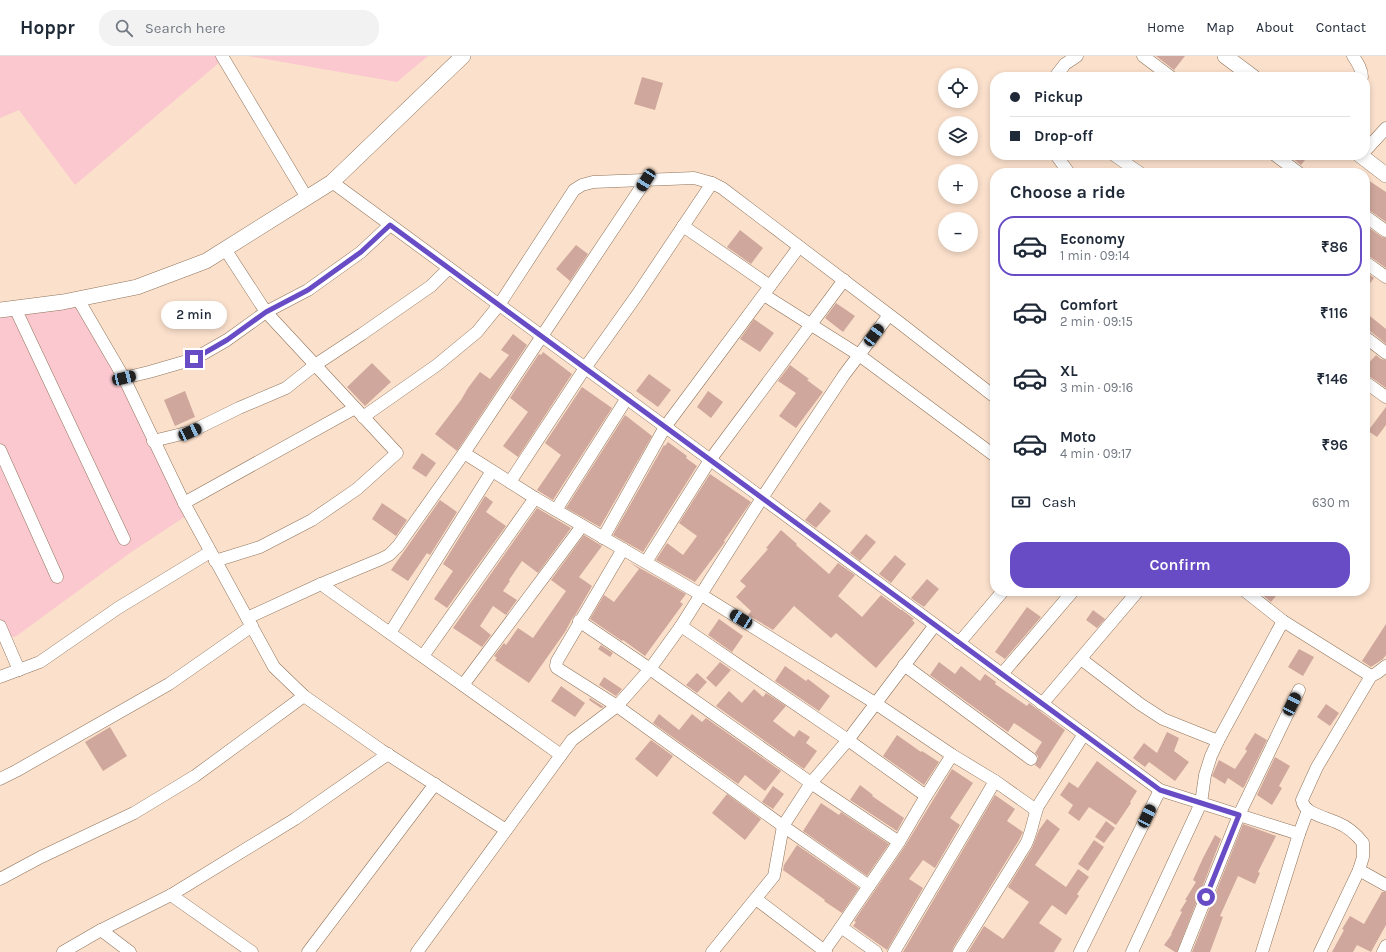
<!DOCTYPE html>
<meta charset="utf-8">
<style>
body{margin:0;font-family:Karla,sans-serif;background:#f2f2f3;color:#1f2937;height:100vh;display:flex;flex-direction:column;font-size:15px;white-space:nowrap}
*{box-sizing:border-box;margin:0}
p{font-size:13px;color:#747a83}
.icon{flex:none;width:22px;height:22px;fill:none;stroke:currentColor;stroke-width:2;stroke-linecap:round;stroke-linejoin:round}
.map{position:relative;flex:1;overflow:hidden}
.side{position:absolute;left:990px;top:112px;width:380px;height:428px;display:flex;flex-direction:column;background:#fff;border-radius:16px;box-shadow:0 2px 6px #0003}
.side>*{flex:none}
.hud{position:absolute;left:990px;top:16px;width:380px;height:88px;border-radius:16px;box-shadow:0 2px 6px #0003;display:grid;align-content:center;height:88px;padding:0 20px;background:#fff}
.fabs{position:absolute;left:938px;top:12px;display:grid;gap:8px}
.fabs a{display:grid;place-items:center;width:40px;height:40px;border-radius:50%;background:#fff;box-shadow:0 2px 6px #0003;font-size:20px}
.end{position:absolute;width:18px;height:18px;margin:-9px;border:5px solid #674cc5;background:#fff;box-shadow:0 0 0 2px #fff}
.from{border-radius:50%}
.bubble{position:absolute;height:28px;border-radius:14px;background:#fff;box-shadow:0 2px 6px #0003;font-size:13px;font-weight:600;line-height:28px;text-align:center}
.car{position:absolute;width:12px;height:24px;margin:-12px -6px;border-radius:5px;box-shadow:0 0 3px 1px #0007;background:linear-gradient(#222 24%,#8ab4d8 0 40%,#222 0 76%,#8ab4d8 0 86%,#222 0)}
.hud b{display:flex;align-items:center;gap:14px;height:38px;font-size:15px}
.hud b+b{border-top:1px solid #e0e1e3}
.hud i{width:10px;height:10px;background:#1f2937}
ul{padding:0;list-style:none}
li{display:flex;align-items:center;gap:12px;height:60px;margin:0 8px 6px;padding:0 12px;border:2px solid transparent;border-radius:16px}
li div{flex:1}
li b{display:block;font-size:15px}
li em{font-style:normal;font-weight:600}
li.active{border-color:#674cc5}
li>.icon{width:36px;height:36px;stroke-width:1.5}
h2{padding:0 20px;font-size:18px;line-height:48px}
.pay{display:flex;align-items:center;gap:10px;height:44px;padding:0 20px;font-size:15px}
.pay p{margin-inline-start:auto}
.action{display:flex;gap:8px;margin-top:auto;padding:8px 20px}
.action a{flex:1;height:46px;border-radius:16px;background:#674cc5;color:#fff;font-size:16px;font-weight:600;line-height:46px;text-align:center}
header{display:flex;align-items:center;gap:24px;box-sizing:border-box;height:56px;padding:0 20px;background:#fff;border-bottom:1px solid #e0e1e3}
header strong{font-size:19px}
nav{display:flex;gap:22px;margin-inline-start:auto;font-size:14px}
.search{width:280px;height:36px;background:#f2f2f3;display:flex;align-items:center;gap:10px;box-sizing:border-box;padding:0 14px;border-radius:16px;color:#747a83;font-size:15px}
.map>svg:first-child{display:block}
.green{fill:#fbc8cf}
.building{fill:#cfa79c}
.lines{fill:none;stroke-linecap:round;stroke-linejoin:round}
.minor-casing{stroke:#8f735a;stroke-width:13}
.tertiary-casing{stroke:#8f735a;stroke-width:16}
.minor{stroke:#fff;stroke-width:12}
.tertiary{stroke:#fff;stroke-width:15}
.route{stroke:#674cc5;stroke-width:5}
</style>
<header>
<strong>Hoppr</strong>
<div class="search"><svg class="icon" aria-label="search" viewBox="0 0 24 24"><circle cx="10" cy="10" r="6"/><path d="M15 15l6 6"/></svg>Search here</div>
<nav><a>Home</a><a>Map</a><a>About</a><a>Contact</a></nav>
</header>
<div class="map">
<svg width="1386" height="896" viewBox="0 0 1386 896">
<rect width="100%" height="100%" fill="#fbe1cc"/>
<!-- green -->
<g class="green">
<path d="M0,0H227L75,129L19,54L0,62Z"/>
<path d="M248,0H428L397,26Z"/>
<path d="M78,245L189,458L130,497L15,581L0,578V258Z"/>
</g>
<!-- building -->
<g class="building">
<path d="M1156,0H1185L1174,14Z"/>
<path d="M642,21L663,27L655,54L634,48Z"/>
<path d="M1288,99H1309L1301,109Z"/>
<path d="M1365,122L1386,136V166L1369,154L1365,153Z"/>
<path d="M1365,169L1382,181L1386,182V212L1369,200L1365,199Z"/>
<path d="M740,174L763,192L751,208L727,191Z"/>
<path d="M576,189L588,198L570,225L556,213Z"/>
<path d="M1365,215L1374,222L1365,234Z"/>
<path d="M836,247L855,260L843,276L825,262Z"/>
<path d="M1365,256L1386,273V288L1370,275L1365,274Z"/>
<path d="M754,263L774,277L760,296L740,283Z"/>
<path d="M513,278L527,289L457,395L435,378L461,344L468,332L480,316L490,323L509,299L501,294Z"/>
<path d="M543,296L572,318L518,401L503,390L528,356L510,342L539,298L541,299Z"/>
<path d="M1376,299L1381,303L1386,304V332L1369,320L1365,319V311Z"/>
<path d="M372,307L391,326L365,350L347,331Z"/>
<path d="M790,309L809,323L807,324L823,336L796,372L779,360L796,337L778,325Z"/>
<path d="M649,318L671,334L658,351L636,335Z"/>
<path d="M582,331L612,352L553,444L537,434L561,399L545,387Z"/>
<path d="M185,335L195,361L175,370L164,344Z"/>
<path d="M708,335L723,346L711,362L697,351Z"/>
<path d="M1386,351V369L1377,381L1368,375Z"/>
<path d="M625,359L652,380L600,471L566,452Z"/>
<path d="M668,386L687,400L686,402L697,410L643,496L613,479L664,389L665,390Z"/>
<path d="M422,397L436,407L426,421L412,412Z"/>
<path d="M710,418L751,446L724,485L725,486L695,526L656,504L667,487L683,499L697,480L679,467Z"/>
<path d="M485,440L493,446L486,456L506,470L447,552L434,543L453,515L443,508Z"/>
<path d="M440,444L457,456L430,499L427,497L408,525L391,514Z"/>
<path d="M820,446L831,455L816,472L805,464Z"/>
<path d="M382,447L407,464L396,480L372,463Z"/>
<path d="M537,452L571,472L538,517L522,505L509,524L510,525L503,535L517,544L506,559L493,550L480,570L491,579L482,591L453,572Z"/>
<path d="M781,474L797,488L796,489L829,518L838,507L855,519L838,540L862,561L881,539L901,554H902L914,563L912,564L915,567L876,612L836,577L831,582L794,550L773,574L748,559L751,555L736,541L746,530L740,525L768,493L766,492Z"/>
<path d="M866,478L876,486L860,505L850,497Z"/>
<path d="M584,479L602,490L579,521L592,530L576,558L573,561L565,576L529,627L495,604L497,602L494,600L504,587L506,589L518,572L533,582L566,535L551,524Z"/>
<path d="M895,499L906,508L891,527L879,518Z"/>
<path d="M629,506L686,538L680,546L683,548L645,600L623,584L622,585L590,563L604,539L614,546L639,513Z"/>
<path d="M927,523L939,533L924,551L911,542Z"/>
<path d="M1261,535H1280L1271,546L1260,537Z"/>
<path d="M1027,551L1041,561L1005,603L995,596Z"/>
<path d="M1093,554L1105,563L1097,572L1086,564Z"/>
<path d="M719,563L743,580L732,596L708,579Z"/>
<path d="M1386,568V599L1383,603L1371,611L1362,605Z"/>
<path d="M601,589L613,597L610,601L598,593Z"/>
<path d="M1299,593L1314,601L1303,620L1288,611Z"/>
<path d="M720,606L731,614L716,631L706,622Z"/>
<path d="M939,606L955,618L961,610L980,625L985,618L996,626L995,628L1027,650L1029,647L1065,674L1040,713L1035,709L1038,703V700L1035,697L1042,686L1014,667L1008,676L930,619Z"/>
<path d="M785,610L806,625L808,623L830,640L819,655L775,625Z"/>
<path d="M697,617L707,626L697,637L686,629Z"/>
<path d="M604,621L622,633L616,640L599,629Z"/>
<path d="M561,630L585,647L575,661L551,645Z"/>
<path d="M754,633L763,641L766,637L786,650L773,665L794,681L799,674L810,681L806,687L817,695L804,713L716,650L729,635L742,647Z"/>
<path d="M590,642L604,651L601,652L589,644Z"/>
<path d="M1326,648L1339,657L1330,670L1317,661Z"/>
<path d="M659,658L679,674L692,658L702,666L706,662L781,715L765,735L745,719L738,728L653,667Z"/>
<path d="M110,671L127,700L103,715L85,686Z"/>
<path d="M1167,676L1179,682L1174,695L1189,706L1175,725L1149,706L1145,711L1133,702L1144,687L1157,697Z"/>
<path d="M1255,677L1267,684L1244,731L1243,732L1228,722L1225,728L1212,720L1219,704L1235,713L1247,695L1245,693Z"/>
<path d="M897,679L921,696L922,695L939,706L924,729L883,700Z"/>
<path d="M651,684L673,700L657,721L635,703Z"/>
<path d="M1275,701L1290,710L1279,730L1282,732L1272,749L1257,739Z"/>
<path d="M1097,705L1137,735L1130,746L1131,747L1116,769L1089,751L1079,765L1068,757L1073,749L1060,739L1069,726L1078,732Z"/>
<path d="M952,713L973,727L950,762L960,769L935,812L923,804L909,823L923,832L887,894L853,870L856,866L854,865L905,790Z"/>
<path d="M860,729L873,739L872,740L904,762L897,775L850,744Z"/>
<path d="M773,730L784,738L773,753L762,746Z"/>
<path d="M727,738L761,763L745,784L712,757Z"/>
<path d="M995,739L1015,753L1007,765L1023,776L1019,784L953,892L952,896H903Z"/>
<path d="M821,747L839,759L841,756L889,788L867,820L803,775Z"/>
<path d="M1047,763L1060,773L1035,809L1066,831L1078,813L1089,821L1077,838L1079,840L1066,859L1052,849L1039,867L1062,883L1054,896H968L984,870L1003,883L1029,846L1008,831L1032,792L1039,774Z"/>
<path d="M1106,765L1115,772L1104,787L1095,781Z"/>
<path d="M1243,768L1276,780L1258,816L1260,817L1255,828L1238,820L1220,860L1223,861L1210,896H1192Z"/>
<path d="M1215,779L1221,783L1177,896H1175L1164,889L1172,878H1171L1182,856L1180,855L1187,844H1185L1196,826L1193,824L1203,802Z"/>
<path d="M1094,784L1104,791L1088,815L1078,808Z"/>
<path d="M797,789L859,832L842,857L824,845L825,844L783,814L784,809Z"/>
<path d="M1382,836H1386V869L1371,896L1357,889L1353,896H1332L1344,874L1342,873L1350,860L1364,868Z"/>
</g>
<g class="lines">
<!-- minor casing -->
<g class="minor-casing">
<g id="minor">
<path d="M222,0L307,142"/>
<path d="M1143,0L1171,21"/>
<path d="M1353,0C1357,6 1362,13 1362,21"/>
<path d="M1055,21L1065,8L1077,0"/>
<path d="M1365,95L1386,72"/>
<path d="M1056,99L1069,117"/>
<path d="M1114,99L1140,117"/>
<path d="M1275,99L1299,117"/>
<path d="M332,126L1160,734L1299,778"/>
<path d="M1365,160L1386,175"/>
<path d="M683,170L770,230"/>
<path d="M1365,206L1386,221"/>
<path d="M764,239L859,299L995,400"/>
<path d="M78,243L124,322L184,447L274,611L304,640L381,694L506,774"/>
<path d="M15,252L124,483"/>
<path d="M1365,281L1386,297"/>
<path d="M124,322L149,316L194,303L227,284L266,256L308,234L361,196L390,169"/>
<path d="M1365,326L1386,341"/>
<path d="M363,361L437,309L477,276L499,249L574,134L582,129L593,126L694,122L712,127L722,132L900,267L995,341"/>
<path d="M153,385L190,376L239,352L286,332L315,309L362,278L431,230L449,212"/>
<path d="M0,394L57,521"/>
<path d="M464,397L535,442L700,538L875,647L952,699L995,725L1036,754"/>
<path d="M510,426L585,312L637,239L712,127"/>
<path d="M184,447L355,352"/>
<path d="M556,454L627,342"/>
<path d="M603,482L665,371L799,191"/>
<path d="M623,493L557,605L556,610L557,612L617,650L783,770L869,830"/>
<path d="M215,505L260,491L312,464L357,433L397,397L266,256L225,193"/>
<path d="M646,506L710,404L844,224"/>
<path d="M321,528L561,699"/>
<path d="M1245,535L1283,565L1371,620L1377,617L1386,610"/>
<path d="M247,562L321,528L381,503L389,499L398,490L464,397L646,124"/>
<path d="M579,565L650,613L811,727L899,786"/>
<path d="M0,570L19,614"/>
<path d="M681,570L848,684L926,740"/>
<path d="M390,577L492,415"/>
<path d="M959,587L1003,535"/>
<path d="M423,600L535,442"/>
<path d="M1081,603L1140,648L1163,663L1218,685"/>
<path d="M904,609L1031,703"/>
<path d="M1002,618L1073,535"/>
<path d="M0,621L40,606L118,552L210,496"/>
<path d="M463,629L582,470"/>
<path d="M1042,648L1138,535"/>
<path d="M0,723L16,715L169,628L252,570"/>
<path d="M1359,814L1386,829"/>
<path d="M0,823L41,801L134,757L195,720L304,640"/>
<path d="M171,839L252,896"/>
<path d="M756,843L826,896"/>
<path d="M841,871L899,786L926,740L952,699"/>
<path d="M101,874L130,896"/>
<path d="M824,895L841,871L876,896"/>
<path d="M63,896L101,874L171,839L295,763L388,698"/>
<path d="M308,896L435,728"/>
<path d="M417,896L572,684L617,650L650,613L681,570L762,442L844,319L889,259"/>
<path d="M712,896L774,820L783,770L811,727L848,684L935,569"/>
<path d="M894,896L995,725"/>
<path d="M959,896L1026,788C1032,776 1033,763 1038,750L1084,678"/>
<path d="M1080,896L1160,734"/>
<path d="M1132,896L1201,747L1205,719L1211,700L1218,685L1283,565"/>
<path d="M1184,896L1239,759L1299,634"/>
<path d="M1262,896L1299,778L1308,754"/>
<path d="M1320,896L1359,814L1363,801V787C1356,778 1348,771 1338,767C1326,761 1304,758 1302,744L1317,711L1371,620"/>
<path d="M1383,896L1386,890"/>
</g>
</g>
<!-- tertiary casing -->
<g class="tertiary-casing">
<g id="tertiary">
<path d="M1225,0L1253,21"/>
<path d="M1360,99L1386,119"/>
<path d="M0,254L63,246L137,231L206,205L332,126L463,0"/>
</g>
</g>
<!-- minor -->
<use href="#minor" class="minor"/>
<!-- tertiary -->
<use href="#tertiary" class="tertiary"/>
</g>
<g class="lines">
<!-- route -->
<path class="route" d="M194,303L227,284L266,256L308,234L361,196L390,169L1160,734L1239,759L1206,841"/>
</g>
</svg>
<div class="fabs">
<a><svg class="icon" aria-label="locate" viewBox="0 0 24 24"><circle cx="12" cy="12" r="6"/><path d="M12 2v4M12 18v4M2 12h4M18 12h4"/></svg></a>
<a><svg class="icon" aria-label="layers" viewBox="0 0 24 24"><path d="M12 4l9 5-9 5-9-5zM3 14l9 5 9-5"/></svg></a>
<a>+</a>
<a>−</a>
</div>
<i class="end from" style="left:1206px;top:841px"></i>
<i class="end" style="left:194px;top:303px"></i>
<div class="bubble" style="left:161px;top:245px;width:66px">2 min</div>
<i class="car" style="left:646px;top:124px;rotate:213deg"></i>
<i class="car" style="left:874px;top:279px;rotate:37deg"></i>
<i class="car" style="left:124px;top:322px;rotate:77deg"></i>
<i class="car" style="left:190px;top:376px;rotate:65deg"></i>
<i class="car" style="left:741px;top:563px;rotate:302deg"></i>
<i class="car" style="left:1292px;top:648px;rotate:26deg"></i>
<i class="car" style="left:1147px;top:760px;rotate:26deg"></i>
<div class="hud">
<b><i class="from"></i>Pickup</b>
<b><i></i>Drop-off</b>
</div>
<section class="side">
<h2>Choose a ride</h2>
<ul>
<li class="active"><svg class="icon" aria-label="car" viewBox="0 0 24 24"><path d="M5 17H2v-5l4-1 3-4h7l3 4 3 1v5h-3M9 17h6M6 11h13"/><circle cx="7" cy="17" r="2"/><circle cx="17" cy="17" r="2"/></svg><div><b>Economy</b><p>1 min · 09:14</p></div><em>₹86</em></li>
<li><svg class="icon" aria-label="car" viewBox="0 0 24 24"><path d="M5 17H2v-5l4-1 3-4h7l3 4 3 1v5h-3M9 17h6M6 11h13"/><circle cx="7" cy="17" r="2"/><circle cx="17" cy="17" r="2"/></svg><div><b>Comfort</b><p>2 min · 09:15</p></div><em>₹116</em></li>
<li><svg class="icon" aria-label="car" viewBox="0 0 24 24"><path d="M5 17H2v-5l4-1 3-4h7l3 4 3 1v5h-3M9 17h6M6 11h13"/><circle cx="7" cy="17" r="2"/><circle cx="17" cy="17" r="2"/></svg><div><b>XL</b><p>3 min · 09:16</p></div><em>₹146</em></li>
<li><svg class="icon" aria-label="car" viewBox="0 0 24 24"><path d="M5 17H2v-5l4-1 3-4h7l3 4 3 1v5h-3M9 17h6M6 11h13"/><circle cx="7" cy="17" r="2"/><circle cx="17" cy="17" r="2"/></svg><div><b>Moto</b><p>4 min · 09:17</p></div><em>₹96</em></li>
</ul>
<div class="pay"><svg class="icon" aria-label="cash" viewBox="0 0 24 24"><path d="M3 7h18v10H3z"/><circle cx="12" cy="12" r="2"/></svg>Cash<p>630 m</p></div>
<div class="action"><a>Confirm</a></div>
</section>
</div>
